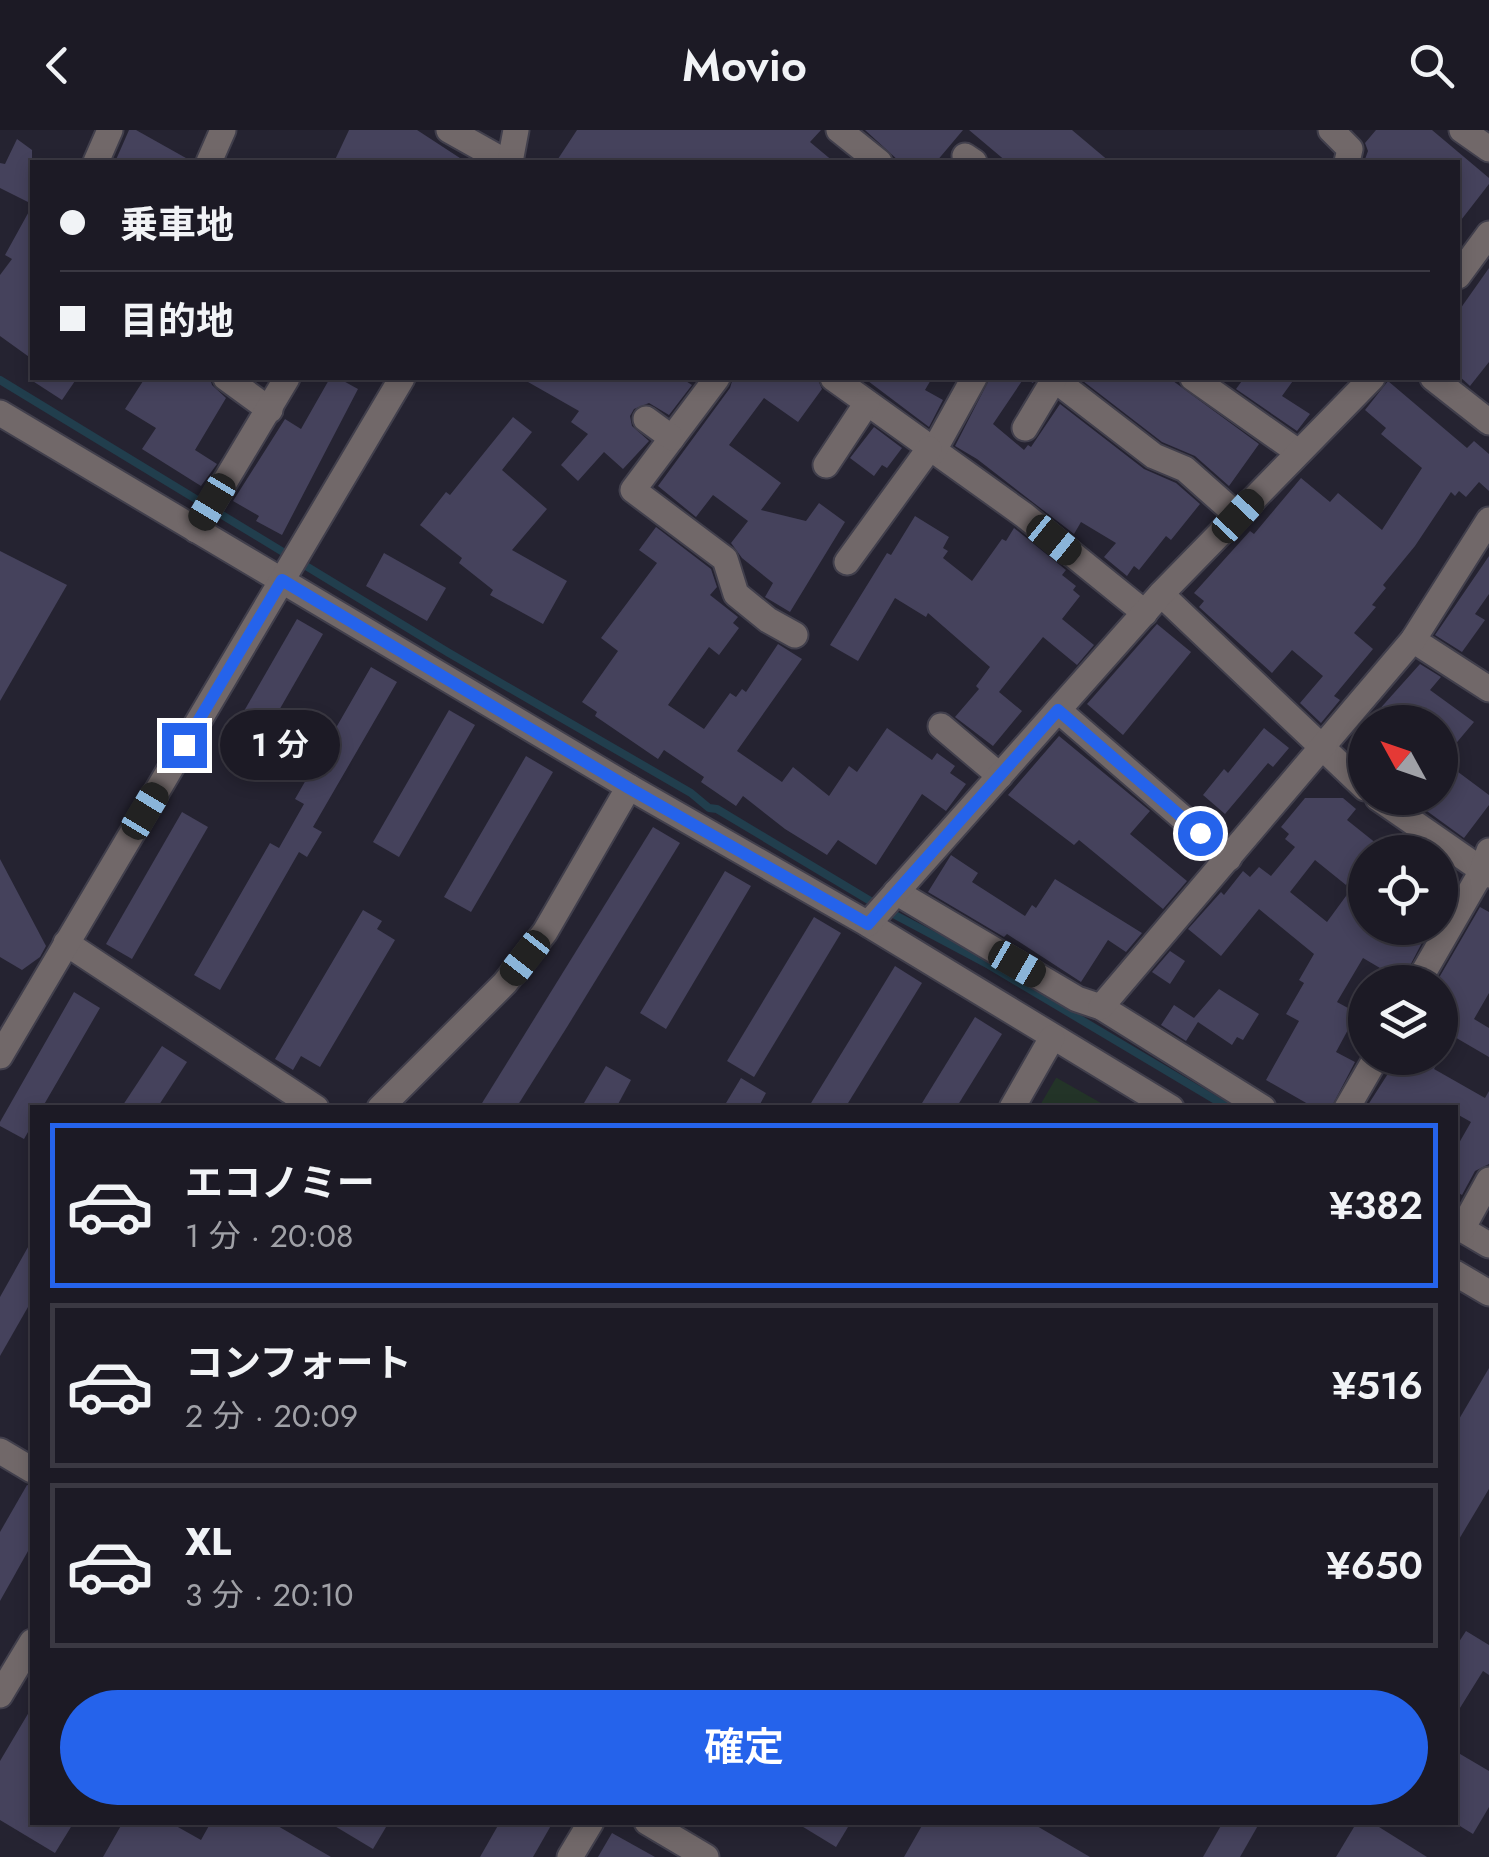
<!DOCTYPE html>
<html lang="ja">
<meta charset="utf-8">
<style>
body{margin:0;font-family:Jost,"Noto Sans JP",sans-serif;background:#25232d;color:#f1f3f6;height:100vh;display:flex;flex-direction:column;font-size:38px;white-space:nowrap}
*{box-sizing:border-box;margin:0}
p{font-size:32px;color:#a0a1a7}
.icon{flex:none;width:55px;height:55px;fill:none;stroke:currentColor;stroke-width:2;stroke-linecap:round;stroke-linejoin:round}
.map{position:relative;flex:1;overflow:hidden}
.side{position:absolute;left:30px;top:975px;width:1428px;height:720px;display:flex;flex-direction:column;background:#1c1a25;border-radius:0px;box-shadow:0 5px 15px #0003,0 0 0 2px #3a3842}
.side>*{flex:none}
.top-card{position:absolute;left:30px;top:30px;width:1430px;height:220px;border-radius:0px;box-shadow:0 5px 15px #0003,0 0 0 2px #3a3842;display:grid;align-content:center;height:220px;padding:0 30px;background:#1c1a25}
.needle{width:65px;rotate:310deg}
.buttons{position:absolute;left:1348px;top:575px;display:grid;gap:20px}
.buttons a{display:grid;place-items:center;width:110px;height:110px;border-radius:50%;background:#1c1a25;box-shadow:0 5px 15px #0003,0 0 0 2px #3a3842;font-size:50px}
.end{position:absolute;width:45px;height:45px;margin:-22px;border:12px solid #2563eb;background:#fff;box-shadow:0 0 0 5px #fff}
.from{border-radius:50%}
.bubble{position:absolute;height:70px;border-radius:35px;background:#1c1a25;box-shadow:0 5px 15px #0003,0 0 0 2px #3a3842;font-size:32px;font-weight:600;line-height:70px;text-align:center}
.car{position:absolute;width:30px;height:60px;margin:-30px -15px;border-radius:12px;box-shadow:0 0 8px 2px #0007;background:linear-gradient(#222 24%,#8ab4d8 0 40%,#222 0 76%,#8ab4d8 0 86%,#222 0)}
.top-card b{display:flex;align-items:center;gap:35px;height:95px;font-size:38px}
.top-card b+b{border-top:2px solid #3a3842}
.top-card i{width:25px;height:25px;background:#f1f3f6}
ul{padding:18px 0 0;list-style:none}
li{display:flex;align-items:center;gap:30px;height:165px;margin:0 20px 15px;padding:0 10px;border:5px solid #3a3842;border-radius:0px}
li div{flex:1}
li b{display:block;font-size:38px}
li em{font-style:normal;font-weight:600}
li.selected{border-color:#2563eb}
li>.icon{width:90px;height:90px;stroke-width:1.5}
.primary-button{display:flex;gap:20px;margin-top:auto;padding:20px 30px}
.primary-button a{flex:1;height:115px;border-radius:60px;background:#2563eb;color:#fff;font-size:40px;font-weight:600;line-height:115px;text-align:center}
header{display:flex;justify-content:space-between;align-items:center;height:130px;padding:0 30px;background:#1c1a25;font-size:45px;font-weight:600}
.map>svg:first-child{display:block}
.green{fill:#233428}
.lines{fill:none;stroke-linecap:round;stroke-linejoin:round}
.stream{stroke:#213e4d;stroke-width:8}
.building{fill:#45425c}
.minor-casing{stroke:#413f4c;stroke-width:29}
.minor{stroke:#716869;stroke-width:25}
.route{stroke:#2563eb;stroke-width:12}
</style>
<header><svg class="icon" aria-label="back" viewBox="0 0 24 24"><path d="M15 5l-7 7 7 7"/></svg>Movio<svg class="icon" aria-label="search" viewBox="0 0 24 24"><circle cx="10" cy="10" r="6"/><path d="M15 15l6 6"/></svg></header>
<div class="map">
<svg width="1489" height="1727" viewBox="0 0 1489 1727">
<rect width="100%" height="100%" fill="#252331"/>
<!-- green -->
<path class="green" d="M1056,948H1057L1108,977H1039Z"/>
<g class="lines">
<!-- stream -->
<path class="stream" d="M0,250L449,523L691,663L709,678L717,679L882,778L989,835L1229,978"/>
</g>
<!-- building -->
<g class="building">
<path d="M129,0H136L193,32H115Z"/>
<path d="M349,0H417L466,32H334Z"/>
<path d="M577,0H821L810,12L834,32H556Z"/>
<path d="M865,0H963L936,32H900Z"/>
<path d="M969,0H1072L1110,32H1007Z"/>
<path d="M1376,0H1432L1489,48V54L1458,94V32H1364L1368,21L1365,13Z"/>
<path d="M17,9L32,20V74L0,58V33L5,34Z"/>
<path d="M32,76V229L0,206V145L12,129L5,125Z"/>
<path d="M1489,138V232L1470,256L1458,245V182Z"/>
<path d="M28,248H77L62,270Z"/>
<path d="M145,248H210L212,255L226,268L195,320L217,334L201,356L142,319L156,298L125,279Z"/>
<path d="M330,248H338L358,259L282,405L256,391L259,386L233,371L285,289L301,299Z"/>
<path d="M521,248H681L692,255L669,285L649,273L634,279L630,286L632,296L649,311L623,339L604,322L578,351L561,335L588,304L571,292L579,281Z"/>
<path d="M733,248H817L822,259L798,292L764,268L729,315L781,353L761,380L806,391L819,373L845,392L790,482L765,467L773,453L742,428L731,413L748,391L713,365L696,387L658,356L730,258Z"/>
<path d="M864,248H932L925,260L943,270L929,297Z"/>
<path d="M990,248H1036L1033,253L1024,248L993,294L1024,320L1028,315L1031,317L1060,274L1144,339L1176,353L1200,374L1171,410L1166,406L1139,440L1134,436L1127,446L1104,427L1116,413L1081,392L1074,404L977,329L955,316Z"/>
<path d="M1079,248H1169L1259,314L1229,356L1195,326L1162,312Z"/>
<path d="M1244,248H1295L1282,266L1310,284L1297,301L1236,259Z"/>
<path d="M1388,251L1467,318L1474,311L1489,324V361L1479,352L1466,367L1459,361L1455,366L1451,362L1415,416L1383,455L1386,458L1372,475L1376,477L1354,503L1373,519L1334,566L1340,570L1321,593L1300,573L1323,546L1292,520L1272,543L1199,477L1204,471L1194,463L1250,401L1254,404L1301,348L1330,372L1338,363L1382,400L1422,338L1381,304L1386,298L1365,280Z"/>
<path d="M513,287L532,302L502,340L547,379L512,420L567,451L543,494L490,465L493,460L459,433L462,428L420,395L446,362L450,365Z"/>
<path d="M874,297L902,318L887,338L882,335L874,346L850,328Z"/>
<path d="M915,386L949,407L943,418L948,421L943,428L972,451L1002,409L1006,411L1014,398L1066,440L1062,445L1076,456L1073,460L1080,466L1062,489L1094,515L1077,535L1043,507L999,562L1022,581L993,616L955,587L979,559L976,556L990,537L928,483L926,487L895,468L858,531L830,515L887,423L891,425Z"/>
<path d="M656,397L711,439L717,457L710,465L738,487L733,493L739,498L719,525L709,517L668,575L704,599L730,563L736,567L742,559L746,562L778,514L802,529L737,621L782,652L793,637L829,666L849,636L857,642L887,598L932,630L937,623L955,636L950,643L966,654L946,681L922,664L876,735L838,710L827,725L785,699L743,666L736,676L701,652L704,647L664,620L658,629L595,586L597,582L582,572L618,521L601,508L657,433L639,420Z"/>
<path d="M0,421L67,455L0,571Z"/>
<path d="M384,423L446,458L427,491L366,456Z"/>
<path d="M1489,426V464L1475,484L1485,490L1462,522L1435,505Z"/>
<path d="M297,489L323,504L247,636L221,621Z"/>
<path d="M1157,494L1191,522L1123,605L1087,574Z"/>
<path d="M1420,534L1441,547L1430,560L1474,592L1442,630L1489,665V675L1464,708L1409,668H1440V592H1368Z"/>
<path d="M371,537L397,552L313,697L322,702L307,727L299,722L220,860L194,845L270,713L279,718L304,674L295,669Z"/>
<path d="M449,580L475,595L399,727L373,712Z"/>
<path d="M1264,598L1289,618L1273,637L1268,633L1225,684L1203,665L1224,639L1228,643Z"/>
<path d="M1059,606L1150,681L1130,704L1187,751L1163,779L1079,710L1074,715L1008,665Z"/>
<path d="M526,626L553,642L471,782L444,767Z"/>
<path d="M1305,668H1343L1356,679L1347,690L1387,722H1365V732L1346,755L1315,730L1290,762L1327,792L1365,740V798H1413L1426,805L1402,851L1363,828L1337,872L1357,883L1336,922L1355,932L1331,978H1315L1266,950L1299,891L1286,884L1304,853L1299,850L1314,824L1259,779L1221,826L1188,799L1221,762L1224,765L1243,741L1250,747L1259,737L1271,746L1295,717L1285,709L1289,704L1281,697Z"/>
<path d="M182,682L208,697L132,829L106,814Z"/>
<path d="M653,697L680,713L567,897L516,978H479Z"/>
<path d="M951,725L978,743L972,752L1025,786L1032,775L1036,778L1055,749L1142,803L1126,822L1108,810L1081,852L1007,804L1004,807L928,762Z"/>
<path d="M0,729L46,816L40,827L22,840L0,827Z"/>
<path d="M725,741L751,756L666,899L640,883Z"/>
<path d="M1480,777L1489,782V863L1474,889L1489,898V927L1453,906L1434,939L1485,968L1489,961V1034L1475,1041L1462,1065L1455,1061V1020L1471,992L1455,983V978H1366L1398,928H1440V846Z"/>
<path d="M363,780L382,791L377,799L395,810L320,937L301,926L293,940L275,929Z"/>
<path d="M814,787L841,803L754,947L727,931Z"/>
<path d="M1170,821L1185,831L1170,854L1152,842Z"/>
<path d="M895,836L922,853L845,978H808Z"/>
<path d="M1219,859L1259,884L1243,910L1237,907L1232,915L1198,892L1186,911L1161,895L1174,875L1194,888Z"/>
<path d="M74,862L100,878L42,978H32V995L24,1009L0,996V992Z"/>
<path d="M975,887L1002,904L956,978H919Z"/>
<path d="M162,916L187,932L157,978H121Z"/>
<path d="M606,936L631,950L616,978H581Z"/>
<path d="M741,948L766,963L758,978H723Z"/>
<path d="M32,1110V1170L0,1226V1167Z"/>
<path d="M1489,1238V1359L1455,1416V1296Z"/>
<path d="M27,1355L32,1356V1414L0,1471V1402Z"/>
<path d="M1466,1501L1489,1515V1545L1483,1541L1455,1586V1518Z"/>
<path d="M32,1577V1692H74L55,1723L0,1690V1631Z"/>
<path d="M1455,1621L1489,1641V1677L1473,1704L1455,1693Z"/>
<path d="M123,1692H169L201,1710L211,1692H271L331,1727H103Z"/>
<path d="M328,1692H389L373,1719Z"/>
<path d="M500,1692H553L533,1727H480Z"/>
<path d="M795,1692H851L836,1717Z"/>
<path d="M924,1692H1030L1090,1727H904Z"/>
<path d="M1223,1692H1260L1240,1727H1203Z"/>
<path d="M1357,1692H1371L1427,1727H1336Z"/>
<path d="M612,1703L655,1727H598Z"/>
</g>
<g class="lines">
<!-- minor casing -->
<g class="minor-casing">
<g id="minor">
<path d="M449,0L506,32"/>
<path d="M839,0L879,32"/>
<path d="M1331,0L1350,19L1347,32"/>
<path d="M1462,0L1489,19"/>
<path d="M965,26L974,32"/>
<path d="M96,32L110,0"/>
<path d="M209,32L223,0"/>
<path d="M510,32L516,0"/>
<path d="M1458,146L1489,104"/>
<path d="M226,248L270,280"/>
<path d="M717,248L633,360L725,429L736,464L768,490L795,505"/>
<path d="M833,248L1024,385L1145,483"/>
<path d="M1193,248L1298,322"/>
<path d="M1433,248L1489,292"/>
<path d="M1054,249L1154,326L1185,339L1238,386"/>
<path d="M0,283L629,657L868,794L1171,978"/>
<path d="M646,289L672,308"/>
<path d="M1025,298L1055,248"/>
<path d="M933,322L974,248"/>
<path d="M826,335L867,273"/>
<path d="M196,400L287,248"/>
<path d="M847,432L929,319"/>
<path d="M1161,464L1365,658"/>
<path d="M1413,510L1489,559"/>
<path d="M1058,580L1229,728"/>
<path d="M941,596L1000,646"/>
<path d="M1378,668L1489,745"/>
<path d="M896,762L1077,869L1101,877L1263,978"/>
<path d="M868,794L1161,464L1372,248"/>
<path d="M66,813L316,978"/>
<path d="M1418,852L1482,741L1489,721"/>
<path d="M1101,877L1413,510L1489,390"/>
<path d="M0,926L402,248"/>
<path d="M380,978L505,853L545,802L629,657"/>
<path d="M1012,978L1052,908"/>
<path d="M1347,978L1376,928"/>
<path d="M1455,1095L1489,1115"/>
<path d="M1462,1099L1489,1050"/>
<path d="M1455,1143L1489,1163"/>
<path d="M0,1321L32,1340"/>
<path d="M0,1565L32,1512"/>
<path d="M647,1692L706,1727"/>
<path d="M570,1727L591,1692"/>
</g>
</g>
<!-- minor -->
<use href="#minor" class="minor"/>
</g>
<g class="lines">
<!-- route -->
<path class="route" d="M184,615L282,450L629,658L868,794L1058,580L1200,703"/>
</g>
</svg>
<div class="buttons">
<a><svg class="needle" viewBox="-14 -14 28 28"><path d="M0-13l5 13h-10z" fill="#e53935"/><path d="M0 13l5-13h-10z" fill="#a0a1a7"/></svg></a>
<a><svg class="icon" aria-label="locate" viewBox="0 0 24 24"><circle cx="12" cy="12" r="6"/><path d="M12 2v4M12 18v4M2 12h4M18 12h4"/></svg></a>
<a><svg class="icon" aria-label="layers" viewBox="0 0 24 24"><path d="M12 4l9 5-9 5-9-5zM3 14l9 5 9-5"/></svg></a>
</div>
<i class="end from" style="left:1200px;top:703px"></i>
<i class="end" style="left:184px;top:615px"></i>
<div class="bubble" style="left:220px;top:580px;width:120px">1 分</div>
<i class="car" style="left:212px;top:372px;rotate:211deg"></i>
<i class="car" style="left:1238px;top:386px;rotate:43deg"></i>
<i class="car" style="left:1054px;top:410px;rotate:129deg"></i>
<i class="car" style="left:145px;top:681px;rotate:31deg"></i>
<i class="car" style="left:525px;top:828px;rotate:218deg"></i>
<i class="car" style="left:1017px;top:834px;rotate:120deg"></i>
<div class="top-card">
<b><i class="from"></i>乗車地</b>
<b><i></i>目的地</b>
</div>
<section class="side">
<ul>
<li class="selected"><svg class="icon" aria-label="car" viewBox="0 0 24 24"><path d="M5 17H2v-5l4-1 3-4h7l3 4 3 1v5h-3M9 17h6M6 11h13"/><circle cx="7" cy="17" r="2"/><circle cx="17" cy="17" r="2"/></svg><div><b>エコノミー</b><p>1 分 · 20:08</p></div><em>¥382</em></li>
<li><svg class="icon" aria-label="car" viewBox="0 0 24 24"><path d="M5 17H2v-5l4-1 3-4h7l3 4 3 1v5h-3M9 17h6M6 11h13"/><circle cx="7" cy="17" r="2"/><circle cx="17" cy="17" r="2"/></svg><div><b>コンフォート</b><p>2 分 · 20:09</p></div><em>¥516</em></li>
<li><svg class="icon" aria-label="car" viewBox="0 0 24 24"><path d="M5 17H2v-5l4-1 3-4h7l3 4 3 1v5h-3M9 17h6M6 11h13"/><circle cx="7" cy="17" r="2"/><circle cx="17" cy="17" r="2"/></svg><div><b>XL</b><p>3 分 · 20:10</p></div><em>¥650</em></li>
</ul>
<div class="primary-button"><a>確定</a></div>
</section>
</div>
